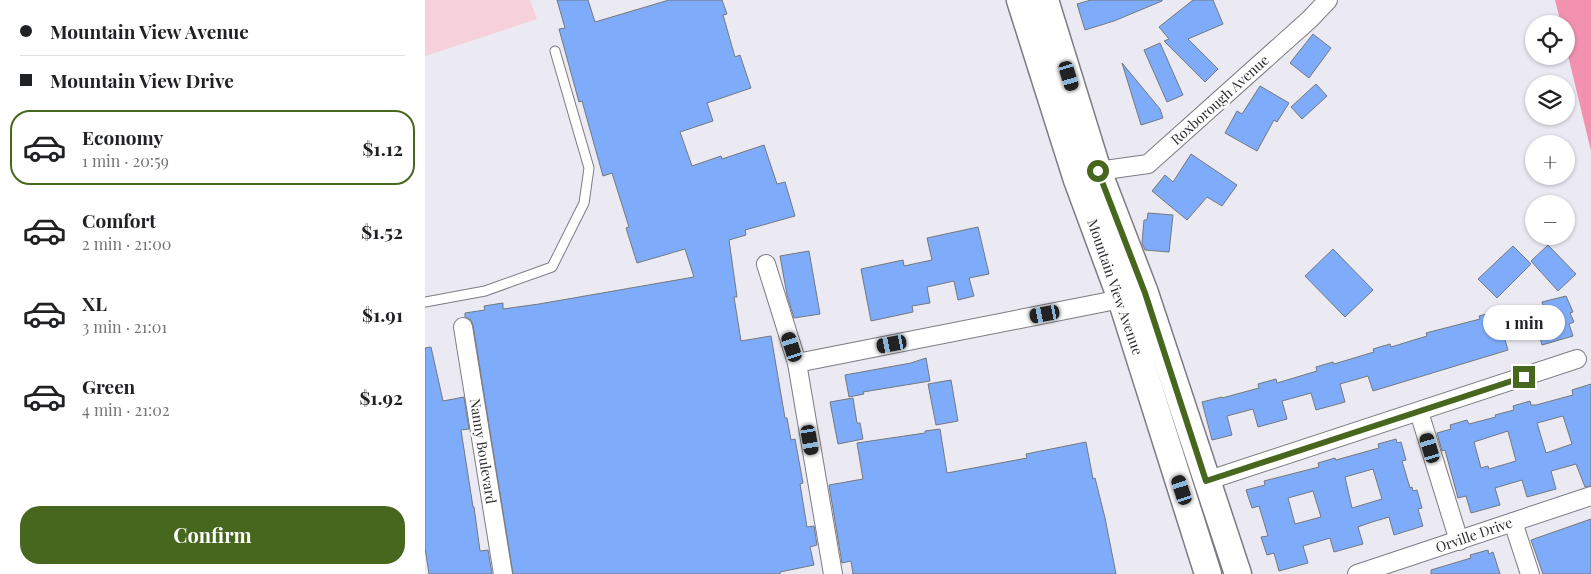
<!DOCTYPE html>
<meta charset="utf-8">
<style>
body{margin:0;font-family:"Playfair Display",serif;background:#f6f6f6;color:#202124;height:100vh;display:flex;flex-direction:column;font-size:19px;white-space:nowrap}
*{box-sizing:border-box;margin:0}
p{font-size:16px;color:#757577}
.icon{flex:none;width:28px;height:28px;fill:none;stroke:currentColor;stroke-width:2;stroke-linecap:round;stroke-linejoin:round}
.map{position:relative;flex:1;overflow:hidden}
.sheet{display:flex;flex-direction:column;background:#fff;width:425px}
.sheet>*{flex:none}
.hud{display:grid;align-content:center;height:110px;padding:0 20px;background:#fff}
.buttons{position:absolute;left:1100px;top:15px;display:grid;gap:10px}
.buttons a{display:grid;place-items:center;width:50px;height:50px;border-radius:50%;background:#fff;box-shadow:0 1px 4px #0004;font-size:25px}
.end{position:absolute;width:22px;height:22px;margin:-11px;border:6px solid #47671e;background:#fff;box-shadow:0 0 0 2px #fff}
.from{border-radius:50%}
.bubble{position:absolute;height:35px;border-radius:18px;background:#fff;box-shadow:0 1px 4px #0004;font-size:16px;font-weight:700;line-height:35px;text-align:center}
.car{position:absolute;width:15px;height:30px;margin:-15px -8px;border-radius:6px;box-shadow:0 0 4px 1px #0007;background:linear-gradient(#222 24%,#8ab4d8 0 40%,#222 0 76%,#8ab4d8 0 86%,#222 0)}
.hud b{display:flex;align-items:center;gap:18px;height:48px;font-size:19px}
.hud b+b{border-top:1px solid #e0e0e0}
.hud i{width:12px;height:12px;background:#202124}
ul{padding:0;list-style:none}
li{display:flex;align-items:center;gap:15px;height:75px;margin:0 10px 8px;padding:0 10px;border:2px solid transparent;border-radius:20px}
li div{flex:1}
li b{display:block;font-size:19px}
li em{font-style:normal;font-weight:700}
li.selected{border-color:#47671e}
li>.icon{width:45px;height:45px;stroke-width:1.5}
.action{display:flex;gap:10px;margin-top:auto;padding:10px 20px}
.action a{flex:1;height:58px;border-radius:20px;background:#47671e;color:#fff;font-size:20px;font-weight:700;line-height:58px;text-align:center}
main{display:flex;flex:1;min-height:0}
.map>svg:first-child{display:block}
.green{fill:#f6d1dc}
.forest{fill:#f391b1}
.building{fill:#7facfa;stroke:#73787f;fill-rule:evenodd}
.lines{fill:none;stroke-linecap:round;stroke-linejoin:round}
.service-casing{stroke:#7c7b83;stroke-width:11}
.minor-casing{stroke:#7c7b83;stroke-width:20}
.secondary-casing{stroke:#7c7b83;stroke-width:29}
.service{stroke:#fff;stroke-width:9}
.minor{stroke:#fff;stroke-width:18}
.secondary{stroke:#fff;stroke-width:26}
.route{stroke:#47671e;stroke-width:6}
.labels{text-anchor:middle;stroke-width:5;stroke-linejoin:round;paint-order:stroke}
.street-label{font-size:14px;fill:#2d2c30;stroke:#fff}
</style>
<main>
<section class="sheet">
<div class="hud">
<b><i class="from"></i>Mountain View Avenue</b>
<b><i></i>Mountain View Drive</b>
</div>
<ul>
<li class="selected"><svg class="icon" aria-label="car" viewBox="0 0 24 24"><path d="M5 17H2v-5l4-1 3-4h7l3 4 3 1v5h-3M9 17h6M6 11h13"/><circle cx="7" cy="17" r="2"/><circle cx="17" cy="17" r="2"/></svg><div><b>Economy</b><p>1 min · 20:59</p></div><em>$1.12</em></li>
<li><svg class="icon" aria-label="car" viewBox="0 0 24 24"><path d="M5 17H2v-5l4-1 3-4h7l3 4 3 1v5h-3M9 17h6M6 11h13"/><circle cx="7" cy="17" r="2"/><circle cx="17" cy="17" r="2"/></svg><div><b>Comfort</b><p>2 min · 21:00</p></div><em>$1.52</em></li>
<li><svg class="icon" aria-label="car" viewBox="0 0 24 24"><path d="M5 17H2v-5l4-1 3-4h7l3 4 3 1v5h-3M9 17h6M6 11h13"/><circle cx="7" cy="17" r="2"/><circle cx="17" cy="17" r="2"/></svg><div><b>XL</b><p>3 min · 21:01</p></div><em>$1.91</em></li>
<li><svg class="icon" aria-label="car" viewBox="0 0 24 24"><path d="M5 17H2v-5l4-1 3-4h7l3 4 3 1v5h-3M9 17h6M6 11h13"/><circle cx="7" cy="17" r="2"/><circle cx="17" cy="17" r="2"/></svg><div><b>Green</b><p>4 min · 21:02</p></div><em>$1.92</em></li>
</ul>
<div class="action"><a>Confirm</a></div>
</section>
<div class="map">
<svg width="1166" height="574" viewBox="0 0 1166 574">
<rect width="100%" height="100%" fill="#ebe9f2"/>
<!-- green -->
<path class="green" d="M0,0H105L112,19L0,56Z"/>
<!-- forest -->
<path class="forest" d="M1130,0H1166V151L1141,47V24H1136Z"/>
<!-- building -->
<g class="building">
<path d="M132,0H163L170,22L244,0H297L302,14L298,15L310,57L315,55L326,88L282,103L288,121L255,132L267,166L296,156L297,159L339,145L352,184L360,182L370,216L320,230L321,235L304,240L312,297H309L316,341L346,336L360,418H362L366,440L370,439L378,483L375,484L382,527L389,526L392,545L385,547L389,565L355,572V574H88L48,325L46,320L40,317V313L60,310L59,306L78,303V309L114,304L269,277L260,249L212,263L201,228L204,227L187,173L178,176L157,101L154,102L134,29L140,28Z"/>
<path d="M666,0H737V1L689,21L660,30L652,4Z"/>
<path d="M768,0H788L798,24L763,39L793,69L780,82L739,41L744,39L734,27Z"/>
<path d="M888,34L906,48L884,78L865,63Z"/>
<path d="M735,43L758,95L742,102L719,50Z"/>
<path d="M697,63L735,109L738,118L716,125Z"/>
<path d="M891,84L902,96L877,119L866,107Z"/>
<path d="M835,86L864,103L852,122L849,120L832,151L800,133L812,111L817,114Z"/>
<path d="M766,154L812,185L797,206L782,197L762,220L727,191L740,175L748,182Z"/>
<path d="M723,213L748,215L744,252L720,250L717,243L719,220H722Z"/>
<path d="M553,227L564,274L544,278L549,296L533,300L529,281L502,287L505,303L487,306L488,312L446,321L436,269L478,260L479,266L507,260L502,238Z"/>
<path d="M1123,245L1151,274L1133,291L1106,261Z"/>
<path d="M1088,246L1106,264L1072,298L1053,279Z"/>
<path d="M908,249L948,290L920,317L880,276Z"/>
<path d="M384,251L395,314L369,318L362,295L355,256Z"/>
<path d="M1141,296L1148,312L1145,313L1149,322L1144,324L1148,336L1117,345L1112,327L1105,329L1104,326L1078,333L1083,350L948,391L943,376L915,384L920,402L891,410L886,393L857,401L862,419L833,427L828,409L802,416L807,435L787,440L777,402L797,397V398L834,388L833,384L851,379L852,383L892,371L891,367L908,362L909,364L949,352L948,349L965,344L966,347L1002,336L1001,333L1055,319L1054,316L1076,310L1078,317L1118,306L1117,302Z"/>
<path d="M6,347L18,401L39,397L44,429L36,430L48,507H49L55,551L63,550L67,574H4L0,548V348Z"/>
<path d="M501,358L505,381L438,392L439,394L424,397L420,375L486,363Z"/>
<path d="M526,380L533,421L511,425L503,384Z"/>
<path d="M1166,384V486L1160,487L1151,464L1126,471L1131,489L1102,497L1097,480L1070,488L1075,505L1046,513L1041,496L1033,498L1020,450L1017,451L1012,433L1026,429L1025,425L1042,420L1044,424L1071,417L1070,415L1089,410L1088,406L1105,401L1106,405H1111L1148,395L1147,390ZM1138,416L1147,444L1121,453L1112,423ZM1083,431L1091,461L1064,469L1063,466L1056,468L1049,442Z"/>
<path d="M428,398L432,423H435L438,439L413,444L405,402Z"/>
<path d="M515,429L522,473L602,458L601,454L661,442L668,479L670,478L680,518L691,574H428L426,561L417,563L404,485L438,479L432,443L500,433V431Z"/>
<path d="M971,439L972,443L976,442L981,460L977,461L985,488L987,487L988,491L992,490L997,508L993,509L998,526L969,535L964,517L947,522L933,527L938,544L909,552L905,538L878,546L883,563L854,571L849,553L842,555L836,537L843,536L834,506L827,508L821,490L840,485L839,481L894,467L893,463L910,458L911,460L954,448L953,444ZM948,469L957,499L927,508L920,477ZM888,491L896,517L870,524L863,498Z"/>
<path d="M1166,519V574H1118L1106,540Z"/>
<path d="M1063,550L1064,554L1068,552L1075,574H1006V570L1046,558L1045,555Z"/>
</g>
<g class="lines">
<!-- service casing -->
<g class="service-casing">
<path id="service" d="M0,302L60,291L127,267L159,203L164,168L130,51"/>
</g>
<!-- minor casing -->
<g class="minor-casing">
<g id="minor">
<path d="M673,171L723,164L885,19L903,0"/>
<path d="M341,264L372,363L408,574"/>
<path d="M38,327L78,574"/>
<path d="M372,363L696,299"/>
<path d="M994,412L1034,541"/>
<path d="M781,481L1152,359"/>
<path d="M1088,522L1105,574"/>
<path d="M932,574L1166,496"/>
</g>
</g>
<!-- secondary casing -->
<g class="secondary-casing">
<g id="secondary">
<path d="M595,0L652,180L696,299L783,574"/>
<path d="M620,0L673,171L720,293L813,574"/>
</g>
</g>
<!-- service -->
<use href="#service" class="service"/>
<!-- minor -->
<use href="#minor" class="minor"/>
<!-- secondary -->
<use href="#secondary" class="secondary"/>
</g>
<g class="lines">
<!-- route -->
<path class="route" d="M673,171L720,293L781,481L1099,377"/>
</g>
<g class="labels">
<!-- street labels -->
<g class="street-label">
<text transform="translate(795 100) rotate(-42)" y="5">Roxborough Avenue</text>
<text transform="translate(690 287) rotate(71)" y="5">Mountain View Avenue</text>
<text transform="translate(58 451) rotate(81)" y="5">Nanny Boulevard</text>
<text transform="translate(1049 535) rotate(-19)" y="5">Orville Drive</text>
</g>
</g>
</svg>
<div class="buttons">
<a><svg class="icon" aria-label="locate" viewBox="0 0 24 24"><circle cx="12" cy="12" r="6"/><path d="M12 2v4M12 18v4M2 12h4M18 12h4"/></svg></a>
<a><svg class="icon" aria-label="layers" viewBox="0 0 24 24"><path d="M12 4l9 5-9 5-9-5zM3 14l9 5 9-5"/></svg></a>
<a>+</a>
<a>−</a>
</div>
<i class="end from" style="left:673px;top:171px"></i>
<i class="end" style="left:1099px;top:377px"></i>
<div class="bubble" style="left:1058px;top:305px;width:82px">1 min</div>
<i class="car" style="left:644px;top:76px;rotate:163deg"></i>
<i class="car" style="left:620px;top:314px;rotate:259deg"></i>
<i class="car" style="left:467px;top:344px;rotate:259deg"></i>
<i class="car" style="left:367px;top:347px;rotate:342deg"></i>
<i class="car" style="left:385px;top:440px;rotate:170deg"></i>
<i class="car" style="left:1005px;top:448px;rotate:343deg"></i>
<i class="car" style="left:757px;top:490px;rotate:342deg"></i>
</div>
</main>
